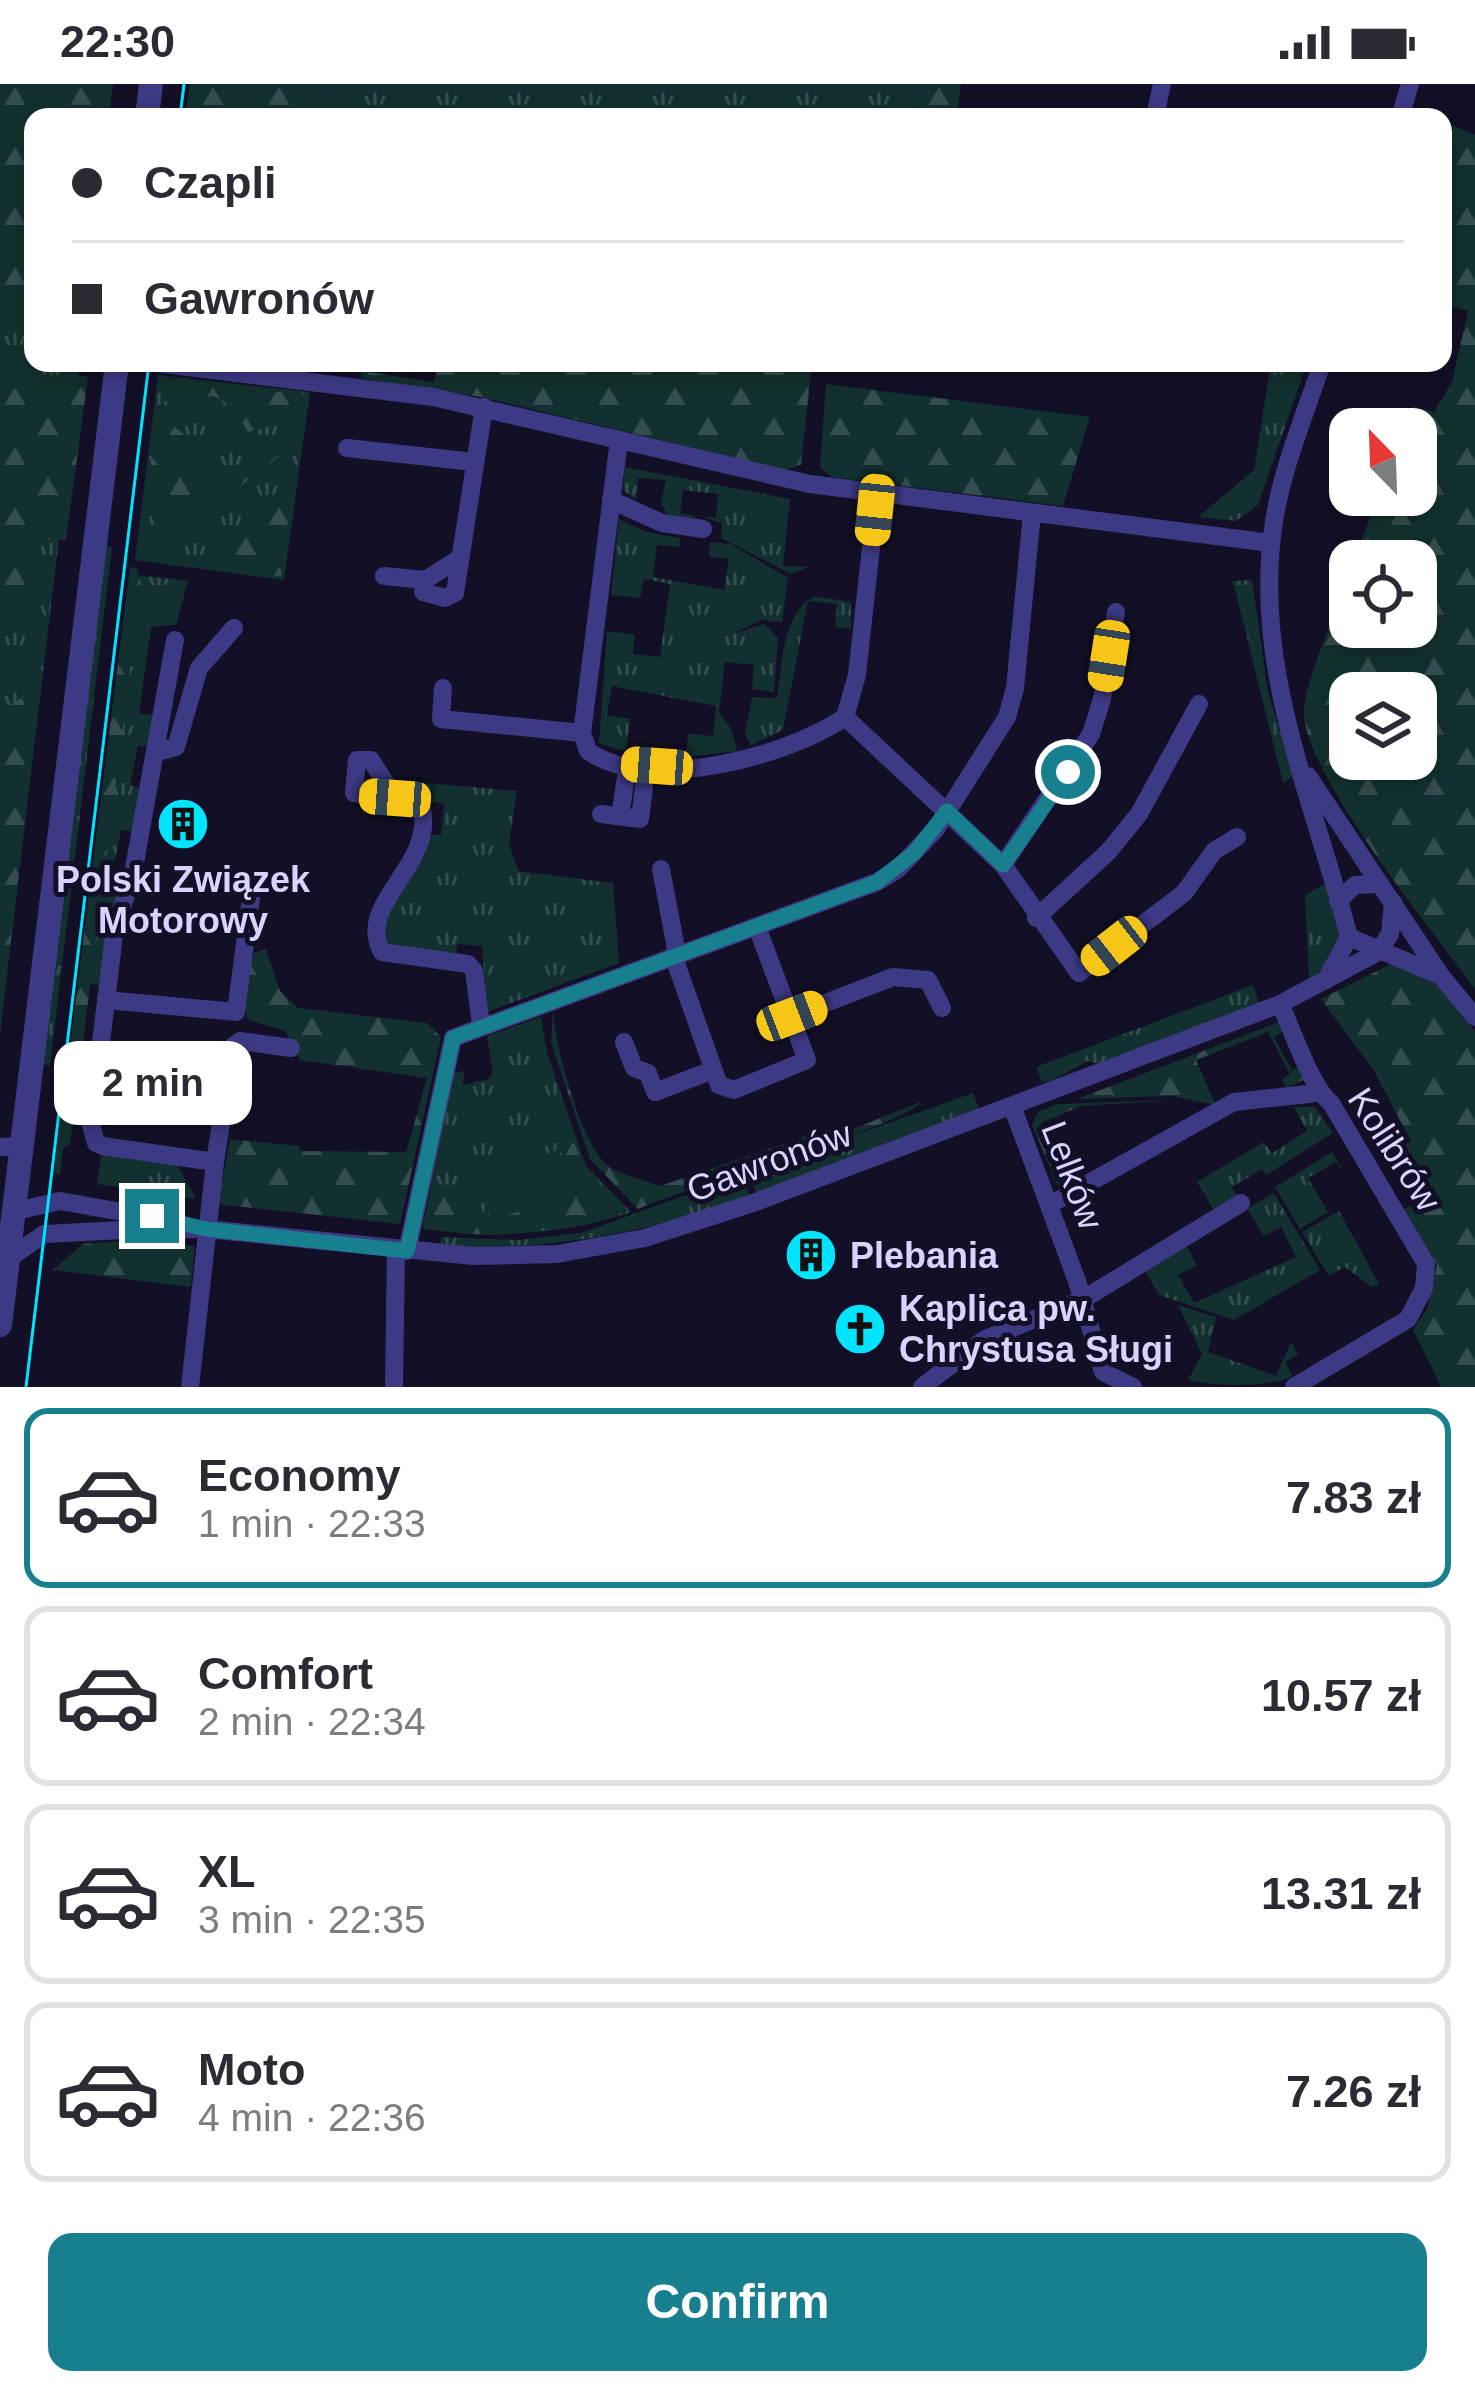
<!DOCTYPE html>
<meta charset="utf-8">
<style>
body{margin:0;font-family:Arial,sans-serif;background:#f2f2f3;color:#2b2b33;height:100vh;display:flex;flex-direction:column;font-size:45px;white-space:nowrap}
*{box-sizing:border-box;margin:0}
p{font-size:39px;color:#7c7c81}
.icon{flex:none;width:66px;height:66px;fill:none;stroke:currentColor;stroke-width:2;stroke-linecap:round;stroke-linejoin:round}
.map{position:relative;height:1303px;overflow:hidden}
.side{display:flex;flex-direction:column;background:#fff;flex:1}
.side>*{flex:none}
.banner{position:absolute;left:24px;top:24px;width:1428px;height:264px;border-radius:24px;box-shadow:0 6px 18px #0003;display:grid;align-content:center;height:264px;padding:0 48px;background:#fff}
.needle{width:78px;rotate:337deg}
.fabs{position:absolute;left:1329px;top:324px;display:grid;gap:24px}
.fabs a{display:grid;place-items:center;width:108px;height:108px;border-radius:24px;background:#fff;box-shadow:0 6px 18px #0003;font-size:60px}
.end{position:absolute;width:54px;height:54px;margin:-27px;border:15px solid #187f8f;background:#fff;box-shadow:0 0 0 6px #fff}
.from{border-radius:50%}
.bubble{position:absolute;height:84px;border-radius:24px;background:#fff;box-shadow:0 6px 18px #0003;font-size:39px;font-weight:600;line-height:84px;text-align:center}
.car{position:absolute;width:36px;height:72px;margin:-36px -18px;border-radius:15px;box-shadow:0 0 9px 3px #0007;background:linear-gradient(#f5c518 24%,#345 0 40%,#f5c518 0 76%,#345 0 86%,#f5c518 0)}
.banner b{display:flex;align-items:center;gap:42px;height:114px;font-size:45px}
.banner b+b{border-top:3px solid #e1e1e2}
.banner i{width:30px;height:30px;background:#2b2b33}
ul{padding:21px 0 0;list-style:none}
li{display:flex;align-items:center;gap:36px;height:180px;margin:0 24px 18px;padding:0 24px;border:6px solid #e1e1e2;border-radius:24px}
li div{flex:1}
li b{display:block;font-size:45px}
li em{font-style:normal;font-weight:600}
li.current{border-color:#187f8f}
li>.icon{width:108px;height:108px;stroke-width:1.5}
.action{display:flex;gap:24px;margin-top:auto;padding:24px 48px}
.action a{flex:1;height:138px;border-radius:24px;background:#187f8f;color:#fff;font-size:48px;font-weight:600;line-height:138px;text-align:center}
.status{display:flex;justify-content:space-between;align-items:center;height:84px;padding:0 60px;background:#fff;direction:ltr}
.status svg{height:33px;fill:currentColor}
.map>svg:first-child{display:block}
.grass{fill:url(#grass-tufts)}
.forest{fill:url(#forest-firs);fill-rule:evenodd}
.pitch{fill:#12302f}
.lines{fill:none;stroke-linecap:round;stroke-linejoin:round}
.minor{stroke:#3d3a85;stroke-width:18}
.tertiary{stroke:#3d3a85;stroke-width:24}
.tram{stroke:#00e5ff;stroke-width:3}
.route{stroke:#187f8f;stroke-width:15}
.labels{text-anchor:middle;stroke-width:10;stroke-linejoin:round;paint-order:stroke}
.poi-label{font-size:36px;font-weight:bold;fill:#d9d4ff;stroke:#130f26;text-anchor:start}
.street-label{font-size:36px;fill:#d9d4ff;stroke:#130f26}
</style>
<div class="status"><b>22:30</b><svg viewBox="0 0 49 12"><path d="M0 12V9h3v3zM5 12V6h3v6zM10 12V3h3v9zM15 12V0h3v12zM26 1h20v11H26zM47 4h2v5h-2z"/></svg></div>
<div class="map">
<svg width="1475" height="1303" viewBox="0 0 1475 1303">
<defs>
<pattern id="grass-tufts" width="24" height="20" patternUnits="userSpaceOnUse" patternTransform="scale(3)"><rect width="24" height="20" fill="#12302f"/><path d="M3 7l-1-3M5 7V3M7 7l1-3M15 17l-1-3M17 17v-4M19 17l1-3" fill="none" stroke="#344d4e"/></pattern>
<pattern id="forest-firs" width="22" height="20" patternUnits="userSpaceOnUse" patternTransform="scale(3)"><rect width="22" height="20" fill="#12302f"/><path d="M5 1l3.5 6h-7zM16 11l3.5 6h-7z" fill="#344d4e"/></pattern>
</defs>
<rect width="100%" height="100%" fill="#130f26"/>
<!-- grass -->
<g class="grass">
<path d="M0,0H113L109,33H33V279H80L0,949Z"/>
<path d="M326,0H911L916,33H334Z"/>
<path d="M1271,279H1307L1258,421L1236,437L1198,433L1254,386Z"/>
<path d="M158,291L310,308L284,496L135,476Z"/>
<path d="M625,383L790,415L783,482L808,483L791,490L721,454L722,439L703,433L716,434L718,410L683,406L680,429L695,432L694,440L669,435L661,418L666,396L638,394L636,416L623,406Z"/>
<path d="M619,435L646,448L680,454L679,463L657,461L653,493L724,506L729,475L709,472L710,458L731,460L788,494L782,538L761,536L730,551L764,540L778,554L774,608L752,605L754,581L725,578L719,629L732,646L737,667L686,673L688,650L713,652L716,622L612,602L607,631L630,635L626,668L599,659L607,547L635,551L633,570L660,573L670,500L644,495L640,514L611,511Z"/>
<path d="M103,461L112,463L50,982L41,980Z"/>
<path d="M136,491L188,497L176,541L151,543L139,629L159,633L150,663L138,662L130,701L142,704L133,747L121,746L113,786L125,789L100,901L89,900L141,499Z"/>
<path d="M1252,496L1268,608L1294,692L1283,699L1233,497Z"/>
<path d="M814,512L851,518V545L835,543L837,520L808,517L783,646L751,661L745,651L752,613L777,614C783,580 781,531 814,512Z"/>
<path d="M425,699L517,707L509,759L518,787L613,799L619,879L487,928L482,862L457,860L456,870L388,861L382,834L425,772L429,751H441L444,720L432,718L433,707L424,705Z"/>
<path d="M1326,799L1341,849L1322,888L1309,896L1305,811Z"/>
<path d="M1253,901L1259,919L1099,980L1088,977L1049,998H1042L1036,983Z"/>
<path d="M541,933L547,969L586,1082L631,1128C563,1152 493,1153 423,1145L451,989L465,987L462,1001L489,995L493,988L487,952Z"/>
<path d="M973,1009L980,1027L757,1111L749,1089Z"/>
<path d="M1294,1023H1315L1333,1049L1266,1091L1262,1085L1232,1103L1239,1118L1217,1131L1197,1098L1264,1058L1272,1069L1307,1047Z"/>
<path d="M102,1067L176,1079L196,1115L97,1100Z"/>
<path d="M1332,1068L1345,1089L1336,1078L1308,1094L1328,1128L1300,1145L1275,1103Z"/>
<path d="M741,1091L750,1113C648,1148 549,1168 441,1162V1153L518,1156L581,1149Z"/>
<path d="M1274,1109L1320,1186L1234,1236L1159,1211L1145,1187L1186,1162L1197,1181L1178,1191L1194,1219L1296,1173L1281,1143L1264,1152L1247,1125Z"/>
<path d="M1339,1127L1379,1200L1372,1203L1345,1183L1329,1192L1302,1148Z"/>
<path d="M1178,1221L1216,1233L1208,1268L1276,1292L1291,1258L1298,1270L1285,1278L1293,1293C1265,1303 1220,1303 1188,1296L1202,1270Z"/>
</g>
<!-- forest -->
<g class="forest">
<path d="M0,0H113L108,33H33V221L0,220Z"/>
<path d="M190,0H326L334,33H185Z"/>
<path d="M911,0H961L957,33H916Z"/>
<path d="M1443,37L1475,51V905C1436,851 1304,690 1304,629C1304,600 1339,519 1350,487V543H1416V477H1354L1378,411H1416V345H1406L1413,322L1434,328L1452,298L1468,227L1443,220ZM1350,609H1416V675H1350Z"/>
<path d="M439,279H812L801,381L786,386L481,313L361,294L362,287L434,298Z"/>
<path d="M68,289L88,293L66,456L30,455L23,539L0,499V305H45Z"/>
<path d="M161,295L306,311L300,356L181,448L158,441L149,424V400L161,337C194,348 195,370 204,401L219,409L283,369L290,351L282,339L248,348L233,322L213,312L161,318Z"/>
<path d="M826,300L1090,333L1063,422L832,393L820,384Z"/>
<path d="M292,406L281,492L228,487L207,472L205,463C260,450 254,412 292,406Z"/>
<path d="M130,483L137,484L141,499L70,1060L63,1064L60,1091L54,1089Z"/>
<path d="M41,601L0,949V628Z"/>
<path d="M266,865L280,907L298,924L427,939L441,953L400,1140L218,1120L230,1055L299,1062L300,1067L406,1068L427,994L300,976L285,947L249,936C238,919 247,888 254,869Z"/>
<path d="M1389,881L1409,883L1437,896L1475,948V1303H1441L1413,1246L1427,1225L1437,1180L1403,1127L1414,1119L1386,1071L1411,1057L1374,987L1321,915Z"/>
<path d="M553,923C554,959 580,1057 607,1081C619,1091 645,1096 660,1102L819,1048L828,1055L923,1017C900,1044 689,1102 638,1125L590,1075L551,959Z"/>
<path d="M1279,938L1284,947L1274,953L1292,986L1302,981L1308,994L1286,1004L1282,995L1290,990L1268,948L1196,976L1216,1021L1172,1012L1077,1015Z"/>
<path d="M1173,1016L1082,1022L1041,1039L1077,1100L1060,1107L1032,1041L1038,1028L1057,1020Z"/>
<path d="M568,1047L585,1082L628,1127C575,1146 474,1162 422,1140L436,1101C487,1098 466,1109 490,1137L571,1110L560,1064Z"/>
<path d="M138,1156L195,1162L191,1203L53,1186L83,1160Z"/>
</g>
<!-- pitch -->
<path class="pitch" d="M557,1066L571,1106L491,1135L476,1095Z"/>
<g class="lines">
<!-- minor -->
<g class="minor">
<path d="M1155,33L1162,0"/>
<path d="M1400,33L1410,0"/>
<path d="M155,279L433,313L810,400L1271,459"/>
<path d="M1322,279C1305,331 1282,384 1274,438C1251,582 1314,716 1349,853L1441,892"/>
<path d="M619,356L582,649L588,667C648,710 789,672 845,633L857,591L877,409"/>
<path d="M347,364L474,378"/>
<path d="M611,416L662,439L703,445"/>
<path d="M460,474L425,496L423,508L445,514L455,509L484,323"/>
<path d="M384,492L425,496"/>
<path d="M175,556L134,784L114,851L91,1041L96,1059L103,1062L215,1078L190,1303"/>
<path d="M443,604L441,635L582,649"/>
<path d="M845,633L1003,781L1079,889L1184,809L1214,767L1237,753"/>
<path d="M157,668L176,663L199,584L234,544"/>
<path d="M1308,692L1441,892L1475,933"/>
<path d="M395,714L371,676H357L354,709L411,717L422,725C434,784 355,819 382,868L468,880L474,887L481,941"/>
<path d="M601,730L640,735L644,703"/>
<path d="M620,732L628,680"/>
<path d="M1003,781L1091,650L1102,615L1116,528"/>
<path d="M661,785L677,870"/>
<path d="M1338,817L1355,801L1379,800"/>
<path d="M1036,834L1108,768L1139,730L1199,620"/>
<path d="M673,871L719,1001L734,1006L807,976L757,843"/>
<path d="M1326,896L1349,853"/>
<path d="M106,916L236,928L253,799"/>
<path d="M1280,920C1292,945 1312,1005 1331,1019L1426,1180L1424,1204L1408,1235L1294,1303"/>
<path d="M792,932L893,893L928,896L942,924"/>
<path d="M624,958L634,984L648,989L655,1008L713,986"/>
<path d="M1012,1022L1077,1197L1103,1288L1133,1303"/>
<path d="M0,1063L19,1062"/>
<path d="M215,1078L233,962L240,957L291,964"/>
<path d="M1051,1120L1234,1018L1317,1009"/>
<path d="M12,1128L60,1117L172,1137"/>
<path d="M407,1167L453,954L877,798L898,785L936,745L1007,633L1015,604L1032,429"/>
<path d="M8,1175L44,1150L143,1145H206L474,1172L557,1170L645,1154L756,1118L1280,920L1378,868L1390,850L1393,818"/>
<path d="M394,1303L396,1165"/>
<path d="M922,1303L985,1255L1082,1216L1241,1119"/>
</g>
<!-- tertiary -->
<g class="tertiary">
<path d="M147,33L151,0"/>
<path d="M0,1241L117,279"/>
</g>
<!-- tram -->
<g class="tram">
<path d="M180,33L184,0"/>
<path d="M26,1303L149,279"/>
</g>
</g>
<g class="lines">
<!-- route -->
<path class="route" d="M152,1132L206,1145L407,1167L453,954L877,798L914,769L947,727L1003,781L1068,688"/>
</g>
<!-- icons -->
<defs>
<g id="building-disc" transform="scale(2.7)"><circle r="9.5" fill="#00e5ff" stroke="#130f26"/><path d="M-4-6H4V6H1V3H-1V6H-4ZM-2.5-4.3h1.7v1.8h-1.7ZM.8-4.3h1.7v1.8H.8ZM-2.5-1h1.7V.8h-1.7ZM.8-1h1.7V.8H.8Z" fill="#111"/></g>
<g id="church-disc" transform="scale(2.7)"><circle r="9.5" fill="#00e5ff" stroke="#130f26"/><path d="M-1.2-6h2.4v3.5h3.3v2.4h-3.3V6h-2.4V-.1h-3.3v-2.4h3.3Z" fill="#111"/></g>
</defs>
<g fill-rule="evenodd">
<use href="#building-disc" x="183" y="740"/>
<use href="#building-disc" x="811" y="1171"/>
<use href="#church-disc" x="860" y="1245"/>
</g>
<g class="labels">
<!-- poi labels -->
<g class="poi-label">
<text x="183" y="808" text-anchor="middle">Polski Związek<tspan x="183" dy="41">Motorowy</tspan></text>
<text x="850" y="1184">Plebania</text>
<text x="899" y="1237">Kaplica pw.<tspan x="899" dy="41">Chrystusa Sługi</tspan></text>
</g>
<!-- street labels -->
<g class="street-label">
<text transform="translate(1395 1065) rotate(57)" y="13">Kolibrów</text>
<text transform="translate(769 1077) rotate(-20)" y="13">Gawronów</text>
<text transform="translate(1073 1091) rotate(69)" y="13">Lelków</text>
</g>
</g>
</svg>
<div class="fabs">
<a><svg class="needle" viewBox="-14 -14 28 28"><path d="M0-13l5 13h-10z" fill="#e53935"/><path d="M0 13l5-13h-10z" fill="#7c7c81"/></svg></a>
<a><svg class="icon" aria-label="locate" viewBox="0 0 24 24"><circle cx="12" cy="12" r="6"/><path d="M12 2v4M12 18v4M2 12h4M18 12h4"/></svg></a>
<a><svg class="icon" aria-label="layers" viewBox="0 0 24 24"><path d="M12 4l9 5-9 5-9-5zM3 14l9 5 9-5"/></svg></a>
</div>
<i class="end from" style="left:1068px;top:688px"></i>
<i class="end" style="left:152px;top:1132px"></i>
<div class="bubble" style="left:54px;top:957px;width:198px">2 min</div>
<i class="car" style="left:875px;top:426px;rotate:186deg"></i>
<i class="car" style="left:1109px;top:572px;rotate:189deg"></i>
<i class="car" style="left:657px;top:682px;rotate:274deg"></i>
<i class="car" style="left:395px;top:714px;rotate:274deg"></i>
<i class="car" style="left:1114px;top:862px;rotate:232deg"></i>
<i class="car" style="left:792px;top:932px;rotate:69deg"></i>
<div class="banner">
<b><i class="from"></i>Czapli</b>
<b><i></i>Gawronów</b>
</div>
</div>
<section class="side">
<ul>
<li class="current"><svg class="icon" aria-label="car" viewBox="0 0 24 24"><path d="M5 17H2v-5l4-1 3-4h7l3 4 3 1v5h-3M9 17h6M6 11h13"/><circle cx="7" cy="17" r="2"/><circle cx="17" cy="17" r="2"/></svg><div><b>Economy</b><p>1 min · 22:33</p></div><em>7.83 zł</em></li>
<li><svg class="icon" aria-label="car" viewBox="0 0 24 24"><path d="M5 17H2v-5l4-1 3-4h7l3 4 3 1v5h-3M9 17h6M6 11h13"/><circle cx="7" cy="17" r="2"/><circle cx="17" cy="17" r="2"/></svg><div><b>Comfort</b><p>2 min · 22:34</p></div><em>10.57 zł</em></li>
<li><svg class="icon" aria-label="car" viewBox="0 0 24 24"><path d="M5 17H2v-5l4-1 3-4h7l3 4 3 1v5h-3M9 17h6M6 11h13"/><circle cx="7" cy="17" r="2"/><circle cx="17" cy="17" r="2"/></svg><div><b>XL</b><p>3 min · 22:35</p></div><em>13.31 zł</em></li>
<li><svg class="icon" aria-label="car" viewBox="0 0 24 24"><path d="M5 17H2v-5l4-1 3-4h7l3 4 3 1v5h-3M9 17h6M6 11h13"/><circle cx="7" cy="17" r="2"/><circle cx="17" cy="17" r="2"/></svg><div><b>Moto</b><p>4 min · 22:36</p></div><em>7.26 zł</em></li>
</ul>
<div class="action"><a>Confirm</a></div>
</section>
